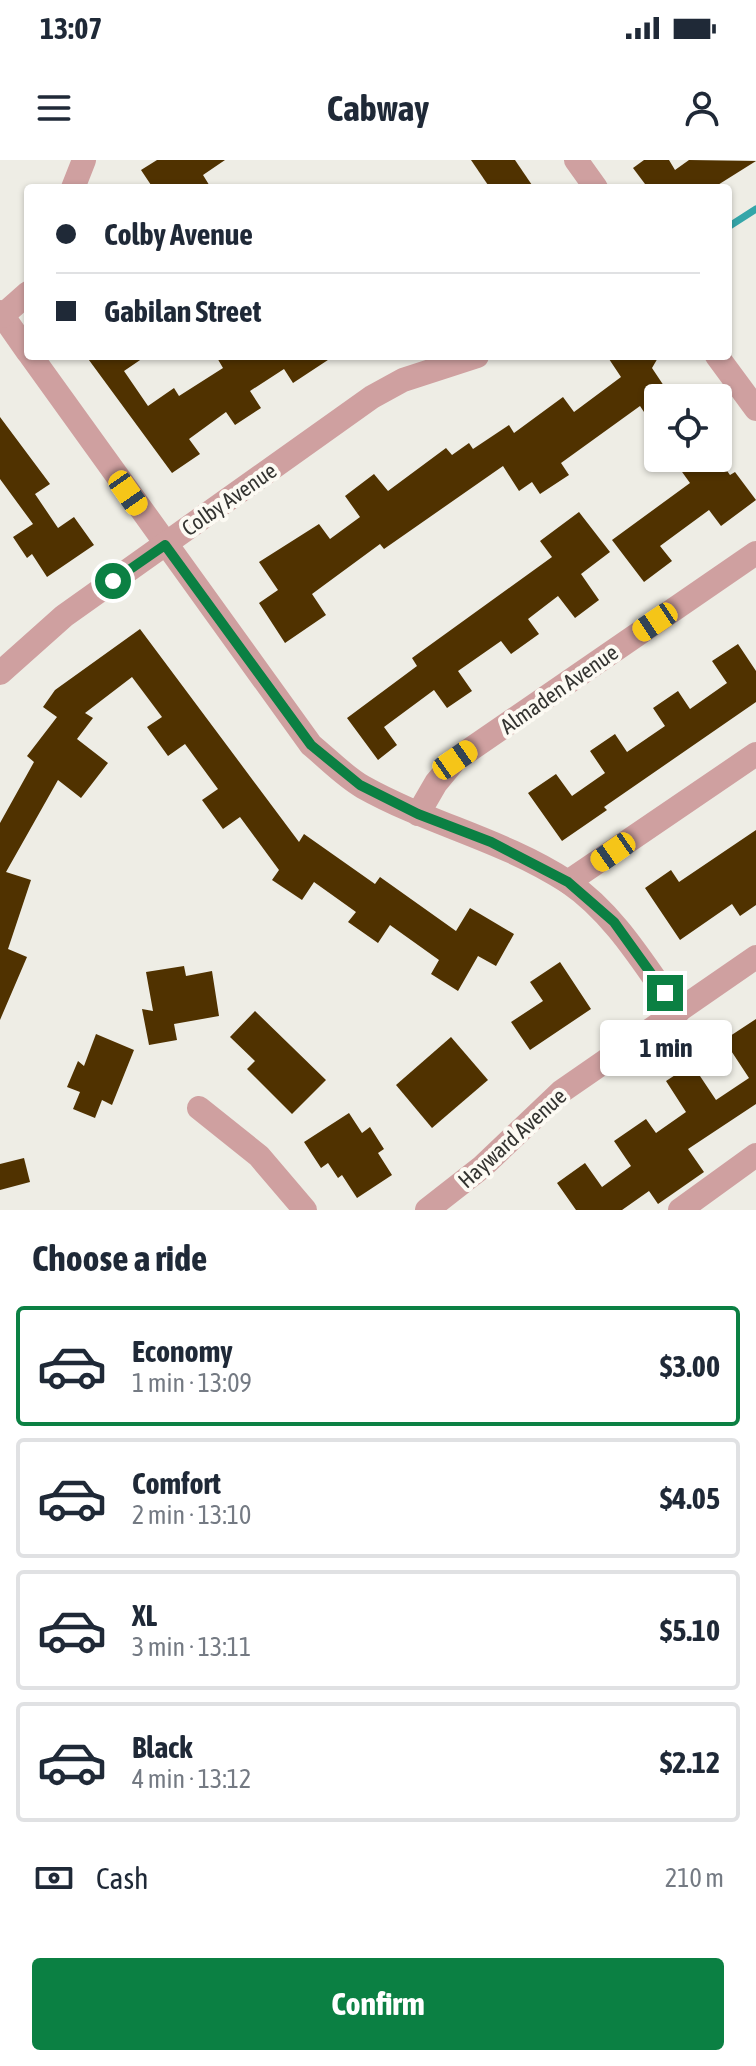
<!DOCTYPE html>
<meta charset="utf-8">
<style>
body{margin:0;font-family:"Asap Condensed",sans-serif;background:#f6f6f7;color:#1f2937;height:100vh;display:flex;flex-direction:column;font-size:30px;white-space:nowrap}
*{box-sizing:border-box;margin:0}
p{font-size:26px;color:#747a83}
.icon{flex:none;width:44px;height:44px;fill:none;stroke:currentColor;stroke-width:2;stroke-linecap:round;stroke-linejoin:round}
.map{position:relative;height:1050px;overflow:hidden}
.drawer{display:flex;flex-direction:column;background:#fff;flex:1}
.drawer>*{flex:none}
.top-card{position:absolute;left:24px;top:24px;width:708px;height:176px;border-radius:8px;box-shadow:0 2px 6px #0004;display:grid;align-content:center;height:176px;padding:0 32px;background:#fff}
.controls{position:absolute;left:644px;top:224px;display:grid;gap:16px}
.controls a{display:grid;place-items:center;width:88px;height:88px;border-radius:8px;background:#fff;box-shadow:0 2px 6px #0004;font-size:40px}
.end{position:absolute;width:36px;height:36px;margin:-18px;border:10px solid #0b8043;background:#fff;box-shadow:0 0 0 4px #fff}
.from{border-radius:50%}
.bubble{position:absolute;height:56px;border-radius:8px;background:#fff;box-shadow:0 2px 6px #0004;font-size:26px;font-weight:700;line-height:56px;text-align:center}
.car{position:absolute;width:24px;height:48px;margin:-24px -12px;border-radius:10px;box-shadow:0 0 6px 2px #0007;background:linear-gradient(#f5c518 24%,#345 0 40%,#f5c518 0 76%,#345 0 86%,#f5c518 0)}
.top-card b{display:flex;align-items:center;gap:28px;height:76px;font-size:30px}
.top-card b+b{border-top:2px solid #e0e1e3}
.top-card i{width:20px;height:20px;background:#1f2937}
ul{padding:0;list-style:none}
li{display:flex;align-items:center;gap:24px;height:120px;margin:0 16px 12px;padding:0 16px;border:4px solid #e0e1e3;border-radius:8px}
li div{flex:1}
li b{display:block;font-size:30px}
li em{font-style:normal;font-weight:700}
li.active{border-color:#0b8043}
li>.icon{width:72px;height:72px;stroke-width:1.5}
h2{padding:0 32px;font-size:36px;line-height:96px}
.pay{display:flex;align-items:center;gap:20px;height:88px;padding:0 32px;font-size:30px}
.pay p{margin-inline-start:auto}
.primary-button{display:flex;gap:16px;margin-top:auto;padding:16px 32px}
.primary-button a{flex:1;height:92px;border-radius:8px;background:#0b8043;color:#fff;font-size:32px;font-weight:700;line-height:92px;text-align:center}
.status{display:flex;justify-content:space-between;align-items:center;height:56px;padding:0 40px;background:#fff;direction:ltr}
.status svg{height:22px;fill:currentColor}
header{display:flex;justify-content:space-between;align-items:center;height:104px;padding:0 32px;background:#fff;font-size:36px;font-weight:700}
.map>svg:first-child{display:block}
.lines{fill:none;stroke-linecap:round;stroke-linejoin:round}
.stream{stroke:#35a6a9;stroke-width:7}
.building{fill:#503200}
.minor{stroke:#cfa0a0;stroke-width:24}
.route{stroke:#0b8043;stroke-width:10}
.labels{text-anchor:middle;stroke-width:8;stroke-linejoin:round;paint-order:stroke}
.street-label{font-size:22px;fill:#343431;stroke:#fcfaf3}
</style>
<div class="status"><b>13:07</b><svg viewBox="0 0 49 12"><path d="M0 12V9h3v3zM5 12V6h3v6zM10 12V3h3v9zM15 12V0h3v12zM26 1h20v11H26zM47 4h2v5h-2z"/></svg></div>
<header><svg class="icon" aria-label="menu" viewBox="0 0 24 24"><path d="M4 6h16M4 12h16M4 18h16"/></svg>Cabway<svg class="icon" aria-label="person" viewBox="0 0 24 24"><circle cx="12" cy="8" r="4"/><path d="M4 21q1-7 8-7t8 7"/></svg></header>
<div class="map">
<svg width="756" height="1050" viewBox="0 0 756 1050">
<rect width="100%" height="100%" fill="#eeede5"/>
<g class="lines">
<!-- stream -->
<path class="stream" d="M728,67L756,49"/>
</g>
<!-- building -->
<g class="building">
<path d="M157,0H225L203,15L211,28H153L141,10Z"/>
<path d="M471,0H515L534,28H490Z"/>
<path d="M644,0H669L675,10L689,0L756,1L713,28H648L633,8Z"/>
<path d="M86,196H146L124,211L148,246L174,228L179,236L223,208L216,196H334L293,223L284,209L250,231L261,248L235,265L226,252L189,279L200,294L172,313Z"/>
<path d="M607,196H659L652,208L672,238H658V273L640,246L561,303L569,315L540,334L532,322L519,331L503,306L384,389L380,384L312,434L326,455L285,483L259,443L278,430L259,402L319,364L330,379L360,357L345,336L374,314L388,331L446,288L452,295L469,283L473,289L509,265L514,273L563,237L574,252L621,217Z"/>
<path d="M0,257L50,324L35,334L58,368L74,357L94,385L47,417L32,394L27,398L13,377L33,364L0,319Z"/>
<path d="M672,298H718L730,315L735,312L756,340L721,366L709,350L660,386L672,401L644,422L612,380L690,323Z"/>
<path d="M579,352L610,392L581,414L599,440L575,458L558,436L528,459L539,474L511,494L501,481L458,511L472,531L447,548L434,530L384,567L397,585L378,600L347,558L417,506L412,498L552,397L540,381Z"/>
<path d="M140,469L299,682L304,674L375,724L380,717L456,771L470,748L514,774L496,806L478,796L458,831L431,814L439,800L390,765L378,783L348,762L356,752L314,722L302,740L272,720L279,710L240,657L223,669L202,640L218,629L185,584L168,596L147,567L162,557L132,517L85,553L93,558L77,579L108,603L81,638L58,620L6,712L31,720L8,789L27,797L0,860V663L34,602L27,596L57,557L43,547L55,530Z"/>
<path d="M738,484L756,511V542L604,647L607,650L562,681L528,633L556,614L572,636L605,613L590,591L615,574L627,592L665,566L653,548L678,531L690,549L727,523L712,501Z"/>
<path d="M756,670V745L740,756L732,744L680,780L645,728L671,710L679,722Z"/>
<path d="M560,802L591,849L530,890L511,862L543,841L530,822Z"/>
<path d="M184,806L186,816L212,811L219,856L174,864L177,880L149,885L142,849L153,851L146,812Z"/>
<path d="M255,851L326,920L292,954L247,909L255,901L230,877Z"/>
<path d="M756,859V944L688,989L704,1012L658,1044L649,1031L622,1050H576L557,1023L585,1003L602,1027L631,1006L614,981L646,959L656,973L686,952L666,921L692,904L716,940L749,918L724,880Z"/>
<path d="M96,874L134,890L112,945L102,940L95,958L73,949L80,932L67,927L78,901L84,906Z"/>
<path d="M451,877L488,920L432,968L396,925Z"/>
<path d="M349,953L362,973L370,967L384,989L378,993L392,1015L357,1038L342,1015L338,1018L328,1003L321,1008L304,982Z"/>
<path d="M24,998L30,1022L0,1030V1004Z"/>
</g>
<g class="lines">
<!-- minor -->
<g class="minor">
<path d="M576,0L596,28"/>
<path d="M73,28L84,0"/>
<path d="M0,152L28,192"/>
<path d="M2,156L28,133"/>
<path d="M31,196L311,585C327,598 344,616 363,627C429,664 504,680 568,722C615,754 645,806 678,852"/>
<path d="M717,196L756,249"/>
<path d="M0,513L64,456L372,237L403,220L477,196"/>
<path d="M418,654L436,623L455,600L756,393"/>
<path d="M568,722L756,594"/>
<path d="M199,948L259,996L305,1050"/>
<path d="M427,1050L482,1007L562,931L756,797"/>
<path d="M680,1050L756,995"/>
</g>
</g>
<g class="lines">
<!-- route -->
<path class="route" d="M113,421L165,385L311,585L360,625L418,654L491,682L568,722L614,762L665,833"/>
</g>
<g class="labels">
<!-- street labels -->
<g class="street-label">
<text transform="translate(229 339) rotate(-35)" y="8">Colby Avenue</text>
<text transform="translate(559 529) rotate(-35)" y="8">Almaden Avenue</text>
<text transform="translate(512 978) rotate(-42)" y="8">Hayward Avenue</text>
</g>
</g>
</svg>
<div class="controls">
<a><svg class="icon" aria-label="locate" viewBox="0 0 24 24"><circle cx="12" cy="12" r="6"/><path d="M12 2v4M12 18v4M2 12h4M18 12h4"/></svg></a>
</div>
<i class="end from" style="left:113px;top:421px"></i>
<i class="end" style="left:665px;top:833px"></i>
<div class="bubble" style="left:600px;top:860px;width:132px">1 min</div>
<i class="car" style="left:128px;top:333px;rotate:145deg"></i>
<i class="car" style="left:655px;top:462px;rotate:236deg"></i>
<i class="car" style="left:455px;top:600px;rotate:55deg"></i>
<i class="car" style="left:613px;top:692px;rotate:235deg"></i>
<div class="top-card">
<b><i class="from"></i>Colby Avenue</b>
<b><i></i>Gabilan Street</b>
</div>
</div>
<section class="drawer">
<h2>Choose a ride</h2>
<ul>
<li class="active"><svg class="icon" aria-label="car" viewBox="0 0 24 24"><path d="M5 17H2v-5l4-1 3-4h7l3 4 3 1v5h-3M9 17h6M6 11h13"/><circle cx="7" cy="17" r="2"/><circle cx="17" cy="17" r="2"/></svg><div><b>Economy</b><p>1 min · 13:09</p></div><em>$3.00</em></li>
<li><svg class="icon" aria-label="car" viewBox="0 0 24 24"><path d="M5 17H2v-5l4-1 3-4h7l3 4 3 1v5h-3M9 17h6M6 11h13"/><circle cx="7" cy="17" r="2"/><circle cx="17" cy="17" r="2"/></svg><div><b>Comfort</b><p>2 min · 13:10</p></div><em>$4.05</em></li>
<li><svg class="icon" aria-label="car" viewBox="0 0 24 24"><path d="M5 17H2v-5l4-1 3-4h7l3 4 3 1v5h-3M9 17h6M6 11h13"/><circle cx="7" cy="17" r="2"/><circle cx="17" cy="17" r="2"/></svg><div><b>XL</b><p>3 min · 13:11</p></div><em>$5.10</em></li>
<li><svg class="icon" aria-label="car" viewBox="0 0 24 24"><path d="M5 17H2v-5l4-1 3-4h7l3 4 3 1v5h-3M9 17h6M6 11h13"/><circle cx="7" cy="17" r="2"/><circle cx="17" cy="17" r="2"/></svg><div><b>Black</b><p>4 min · 13:12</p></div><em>$2.12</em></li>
</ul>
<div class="pay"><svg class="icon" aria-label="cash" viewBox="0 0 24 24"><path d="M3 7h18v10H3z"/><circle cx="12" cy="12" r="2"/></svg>Cash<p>210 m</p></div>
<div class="primary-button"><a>Confirm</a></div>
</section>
